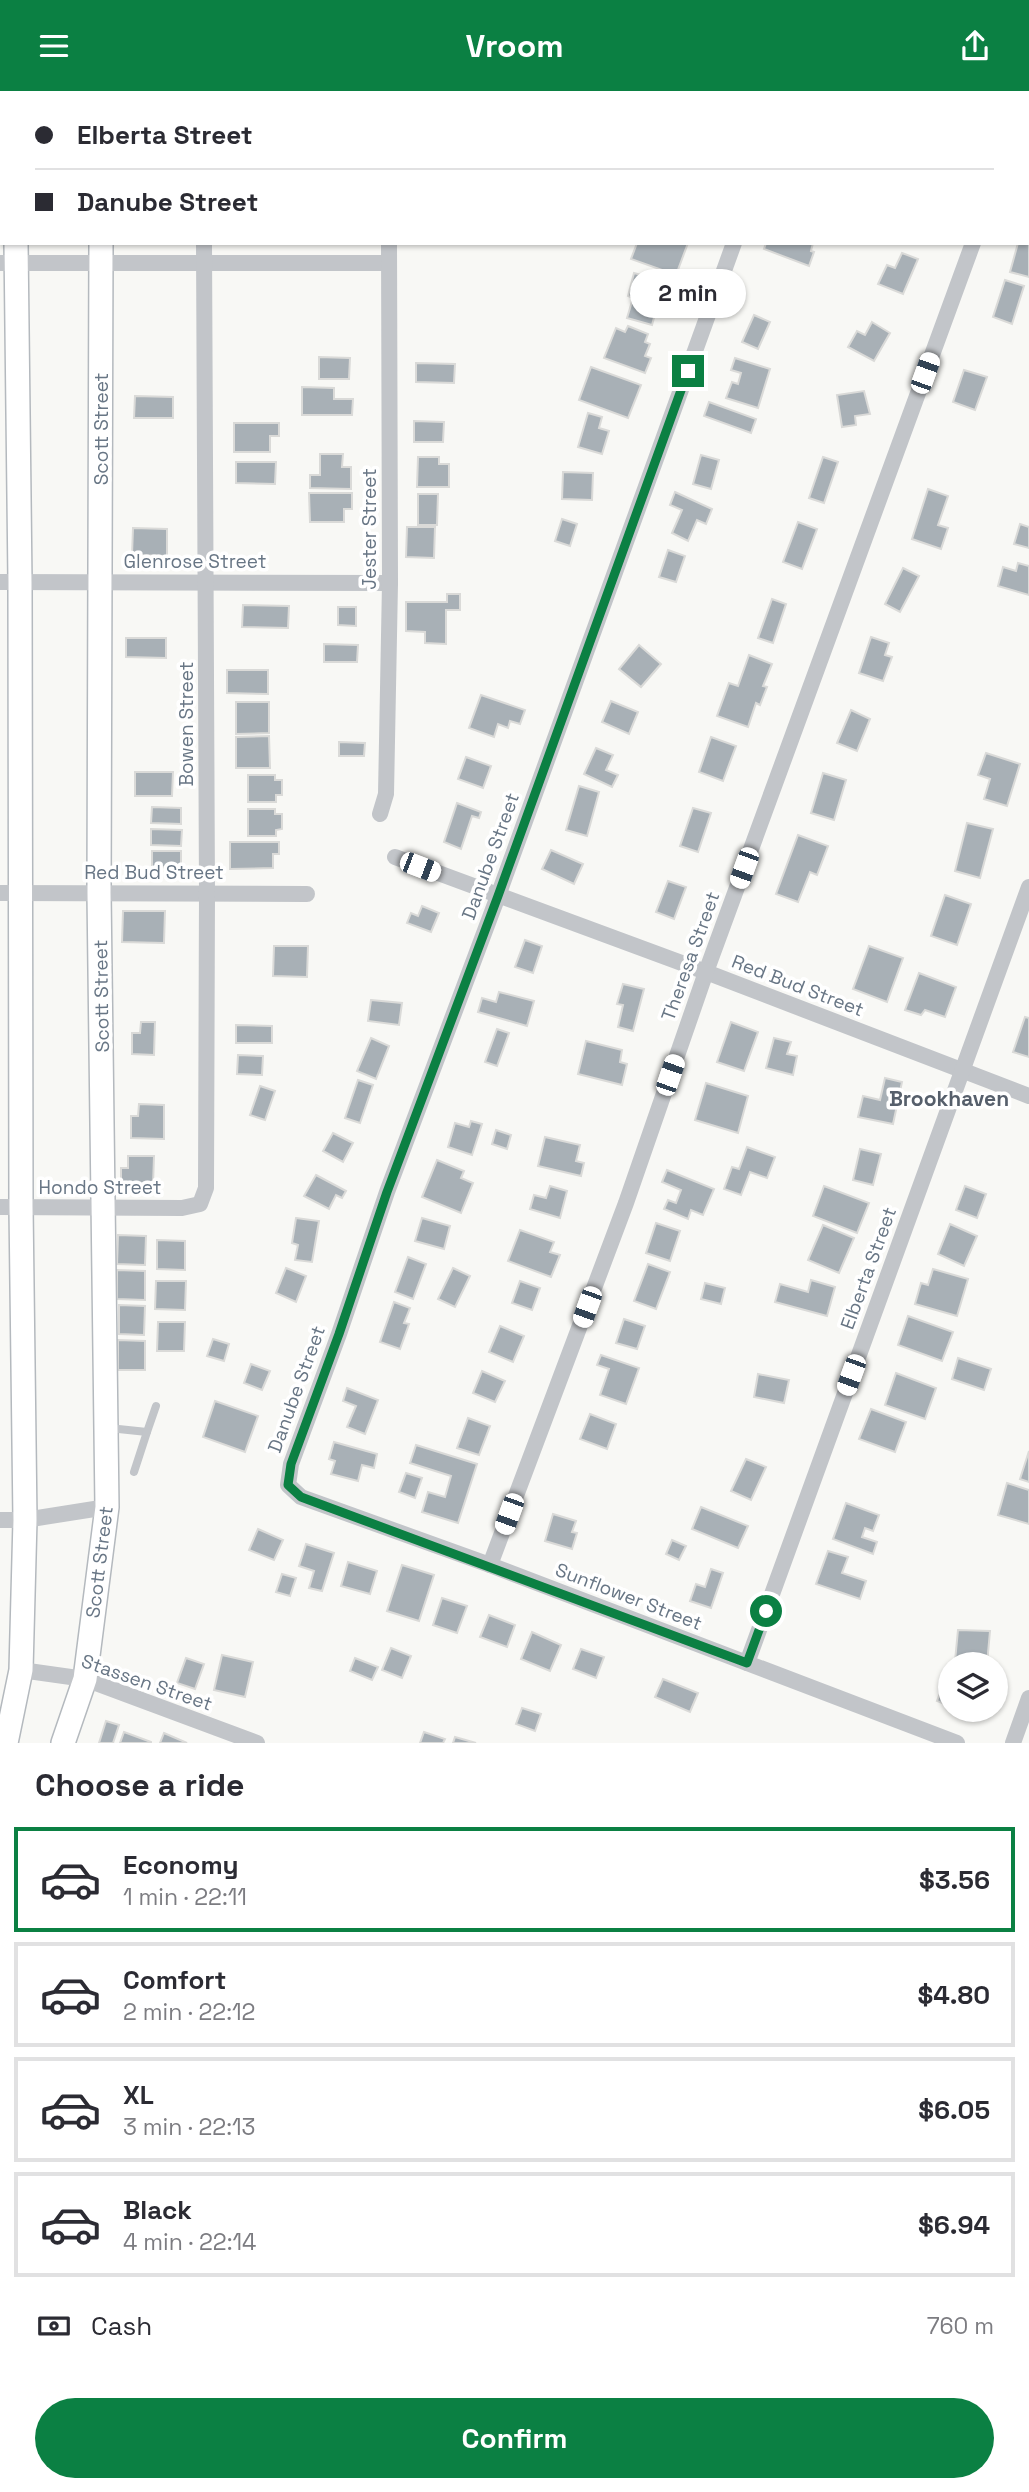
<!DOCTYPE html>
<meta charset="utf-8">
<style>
body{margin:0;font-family:"Space Grotesk",sans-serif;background:#f2f2f3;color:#2b2b33;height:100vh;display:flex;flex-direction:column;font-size:26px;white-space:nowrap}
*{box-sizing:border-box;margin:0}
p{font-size:23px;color:#7c7c81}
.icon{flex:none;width:38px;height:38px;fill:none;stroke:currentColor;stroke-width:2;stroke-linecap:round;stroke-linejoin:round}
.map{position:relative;height:1652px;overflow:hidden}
.sheet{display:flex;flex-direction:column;background:#fff;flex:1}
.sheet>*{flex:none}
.top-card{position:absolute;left:0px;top:0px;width:1029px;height:154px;box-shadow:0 2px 5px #0004;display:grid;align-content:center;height:154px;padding:0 35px;background:#fff}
.fabs{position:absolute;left:938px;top:1561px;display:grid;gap:14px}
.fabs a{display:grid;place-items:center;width:70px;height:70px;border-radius:50%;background:#fff;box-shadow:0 2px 5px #0004;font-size:35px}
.end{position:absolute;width:32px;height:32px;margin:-16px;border:9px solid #0b8043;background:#fff;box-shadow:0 0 0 4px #fff}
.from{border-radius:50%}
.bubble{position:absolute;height:49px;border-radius:24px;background:#fff;box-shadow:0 2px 5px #0004;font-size:23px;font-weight:700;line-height:49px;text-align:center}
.car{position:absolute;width:21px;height:42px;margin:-21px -10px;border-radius:9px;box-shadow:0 0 5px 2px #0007;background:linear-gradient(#fff 24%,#345 0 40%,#fff 0 76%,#345 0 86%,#fff 0)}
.top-card b{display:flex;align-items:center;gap:24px;height:66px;font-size:26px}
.top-card b+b{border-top:2px solid #e1e1e2}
.top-card i{width:18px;height:18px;background:#2b2b33}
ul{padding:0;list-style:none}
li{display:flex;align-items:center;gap:21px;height:105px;margin:0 14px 10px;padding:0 21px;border:4px solid #e1e1e2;border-radius:0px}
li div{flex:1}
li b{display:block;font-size:26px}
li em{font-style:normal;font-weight:700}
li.current{border-color:#0b8043}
li>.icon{width:63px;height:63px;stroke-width:1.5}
h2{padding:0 35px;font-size:32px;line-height:84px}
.pay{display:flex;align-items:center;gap:18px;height:77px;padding:0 35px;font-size:26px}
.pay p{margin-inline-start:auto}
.primary-button{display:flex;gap:14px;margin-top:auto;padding:14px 35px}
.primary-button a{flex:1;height:80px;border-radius:42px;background:#0b8043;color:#fff;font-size:28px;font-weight:700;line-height:80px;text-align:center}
header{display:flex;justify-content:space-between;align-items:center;height:91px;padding:0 35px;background:#0b8043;color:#fff;font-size:32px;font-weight:700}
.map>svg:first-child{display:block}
.building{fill:#a8b0b6;stroke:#dadad8;stroke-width:2}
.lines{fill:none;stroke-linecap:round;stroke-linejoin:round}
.secondary-casing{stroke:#b4b9be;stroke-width:26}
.service{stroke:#c2c5c9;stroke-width:8}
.minor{stroke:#c2c5c9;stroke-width:16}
.secondary{stroke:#fff;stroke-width:23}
.route{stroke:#0b8043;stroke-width:9}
.labels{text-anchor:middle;stroke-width:7;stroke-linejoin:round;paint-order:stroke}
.street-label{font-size:19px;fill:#687685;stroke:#fff}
.neighbourhood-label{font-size:21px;font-weight:bold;fill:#565f6b;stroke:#fff}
</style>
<header><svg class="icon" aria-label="menu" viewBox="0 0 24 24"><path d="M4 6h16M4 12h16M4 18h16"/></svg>Vroom<svg class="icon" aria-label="share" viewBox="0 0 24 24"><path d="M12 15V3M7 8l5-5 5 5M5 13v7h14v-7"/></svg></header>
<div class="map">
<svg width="1029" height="1652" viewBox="0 0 1029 1652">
<rect width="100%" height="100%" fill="#f8f8f5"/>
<!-- building -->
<g class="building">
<rect x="131" y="0" width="47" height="2"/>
<rect x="500" y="0" width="37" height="2"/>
<path d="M1027,133H1029V186L1010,181L1018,152H1027Z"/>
<path d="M637,152H688L676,184L631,168Z"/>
<path d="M766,152H813L811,160L814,161L809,175L764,158Z"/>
<path d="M902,162L918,168L903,203L878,193L887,174L895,177Z"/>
<path d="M634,182L680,195L675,212L659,208L652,234L627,227L633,207L628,205Z"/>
<path d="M1005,189L1024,195L1012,233L993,226Z"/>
<path d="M754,224L770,231L758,258L742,251Z"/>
<path d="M872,231L890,242L874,270L848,256L857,240L865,244Z"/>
<path d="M628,235L648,243L645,251L650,253L645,265L651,267L645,282L604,267L616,237L625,241Z"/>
<path d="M319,266L350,267L349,288H319Z"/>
<path d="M735,267L770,278L758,317L726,307L732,291L738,293L741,282L731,279Z"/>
<path d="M416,272L455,273L454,292L416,291Z"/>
<path d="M591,276L641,294L628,327L579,309Z"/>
<path d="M964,279L987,286L975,319L953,311Z"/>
<path d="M302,296L334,297V308H353L352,324H302Z"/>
<path d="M864,300L870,323L855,325L856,334L842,336L837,304Z"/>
<path d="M135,305L173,306V327H134Z"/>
<path d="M709,311L756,328L751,342L704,325Z"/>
<path d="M588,322L602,326L599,337L609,340L602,363L578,356Z"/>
<path d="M414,330L444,331L443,351H414Z"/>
<path d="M234,332H279V345H270V361H234Z"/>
<path d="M320,363H343L342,376H351V398L310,397V384H320Z"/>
<path d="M701,364L719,369L711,398L693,393Z"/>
<path d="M418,366H439V373H449V396H417Z"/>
<path d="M823,366L838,371L824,412L809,407Z"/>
<path d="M236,371H276L275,393L236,392Z"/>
<path d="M563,381L593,382L592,409L562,408Z"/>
<path d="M928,398L948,405L938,434L948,437L941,458L912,448Z"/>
<path d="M675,401L712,418L706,433L697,429L688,450L672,442L682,419L670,414Z"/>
<path d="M309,402H352V418H344V431H310Z"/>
<path d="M418,403H438L437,434H418Z"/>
<path d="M562,428L577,433L570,455L555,450Z"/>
<path d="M798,431L817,438L802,478L783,471Z"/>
<path d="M1020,433L1029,436V457L1014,453Z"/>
<path d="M407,436H435L434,467L406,466Z"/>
<path d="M133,437L167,438V465L132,464Z"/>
<path d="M668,459L685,465L676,491L659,486Z"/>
<path d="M1018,472L1029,475V504L998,495L1003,476L1016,480Z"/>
<path d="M903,477L919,485L900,521L885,513Z"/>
<path d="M447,503H460V519H446V553L425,552V541L406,540V511H447Z"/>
<path d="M772,508L786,513L773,552L758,547Z"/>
<path d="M243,514L289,515L288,537L242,536Z"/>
<path d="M338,516H356V535L338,534Z"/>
<path d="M871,546L889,552L885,564L892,566L883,590L859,582Z"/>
<path d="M126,547H166V567L126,566Z"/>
<path d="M324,553L358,554L357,571H324Z"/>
<path d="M639,554L661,573L641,596L619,578Z"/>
<path d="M749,564L772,573L763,595L767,596L760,614L756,612L748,636L717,625L729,592L738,595Z"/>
<path d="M227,579H268V603L227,602Z"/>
<path d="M481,604L525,619L520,633L510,630L508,637L498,633L494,646L469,637Z"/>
<path d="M611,610L638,621L629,643L602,631Z"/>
<path d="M236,611H269V642L236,643Z"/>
<path d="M851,619L870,628L857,660L837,652Z"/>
<path d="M269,645L270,677H236V646Z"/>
<path d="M711,646L736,655L723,690L699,681Z"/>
<path d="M339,651L365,652L364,665H339Z"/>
<path d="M596,657L613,664L606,679L618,684L612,696L584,683Z"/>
<path d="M986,662L1020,673L1007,715L984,708L990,688L978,684Z"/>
<path d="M466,666L491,675L483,697L458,688Z"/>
<path d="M135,681H173L172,705H135Z"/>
<path d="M823,682L846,689L834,729L811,722Z"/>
<path d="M248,684H275V689H282V704H276V711H248Z"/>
<path d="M579,695L599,701L587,745L566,739Z"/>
<path d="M457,712L481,721L479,727L472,725L461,758L444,751Z"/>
<path d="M152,716L181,717V733L151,732Z"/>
<path d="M693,717L711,722L698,761L680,755Z"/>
<path d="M248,718H275V723H282V738L276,739V745H248Z"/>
<path d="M967,732L993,738L980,787L955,780Z"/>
<path d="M151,738L182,739L181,755L151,754Z"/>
<path d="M798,744L828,755L817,784L810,781L798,811L776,803Z"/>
<path d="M230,751H279V763H273V777L230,778Z"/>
<path d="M551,759L583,773L574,793L542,778Z"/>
<path d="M152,760H181V777L152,776Z"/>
<path d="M668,790L686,796L674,828L656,821Z"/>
<path d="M945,804L971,813L957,854L931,845Z"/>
<path d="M422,815L439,822L431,841L407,832L411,822L418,825Z"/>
<path d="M123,820H165L164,852L122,851Z"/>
<path d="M525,849L542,855L533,882L515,876Z"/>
<path d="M274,855H308L307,886L273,885Z"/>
<path d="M869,855L903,867L887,911L853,898Z"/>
<path d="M919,882L956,896L945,926L925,919L921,924L905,919Z"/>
<path d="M623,893L644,898L633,940L618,936L623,914L617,913Z"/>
<path d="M499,901L534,910L527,935L478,921L482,907L496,911Z"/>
<path d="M371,909L402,912L399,934L368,930Z"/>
<path d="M1025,926L1029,927V966L1013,961Z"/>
<path d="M141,931H155L154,964L132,963V942H140Z"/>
<path d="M731,931L758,941L744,980L717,971Z"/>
<path d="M236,934L272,935V952H236Z"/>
<path d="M497,938L509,942L497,975L485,971Z"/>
<path d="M371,947L389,955L376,988L357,980Z"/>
<path d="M774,947L791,951L787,963L797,965L793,984L766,977Z"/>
<path d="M586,950L622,959L620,971L627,973L622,994L578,983Z"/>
<path d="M238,964L263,965L262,984L237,983Z"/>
<path d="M885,987L902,991L893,1033L858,1026L863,1005L880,1009Z"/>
<path d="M358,989L373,994L360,1032L345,1027Z"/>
<path d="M706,992L748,1005L738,1042L695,1029Z"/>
<path d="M260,995L275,1000L265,1029L250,1024Z"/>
<path d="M139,1013L164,1014V1048L131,1047V1025H138Z"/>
<path d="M471,1030L482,1033L472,1064L448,1056L455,1032L469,1036Z"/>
<path d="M496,1039L511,1044L507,1058L492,1053Z"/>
<path d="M333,1042L353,1052L343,1071L323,1060Z"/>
<path d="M545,1046L580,1054L576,1070L584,1072L581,1085L538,1075Z"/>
<path d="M747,1056L775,1066L767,1087L750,1081L741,1104L724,1098L732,1076L739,1078Z"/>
<path d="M860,1058L881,1063L873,1094L853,1089Z"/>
<path d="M128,1065H154L153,1094L121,1093V1077H128Z"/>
<path d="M437,1069L464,1080L461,1087L473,1092L461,1122L422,1106Z"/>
<path d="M667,1079L714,1098L703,1124L691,1119L688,1128L664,1118L668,1109L676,1112L681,1099L662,1091Z"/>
<path d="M316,1084L346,1100L342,1107L336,1104L329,1118L304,1105Z"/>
<path d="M550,1095L567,1100L560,1127L530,1118L534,1104L546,1107Z"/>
<path d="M824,1095L869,1112L857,1142L813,1125Z"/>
<path d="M965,1095L986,1103L977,1127L956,1119Z"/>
<path d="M296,1127L319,1130L312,1171L295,1169L298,1154L292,1152Z"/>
<path d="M422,1127L450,1135L444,1158L415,1150Z"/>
<path d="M656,1132L680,1140L670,1170L646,1162Z"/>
<path d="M950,1133L977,1145L964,1175L938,1163Z"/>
<path d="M823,1134L854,1147L839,1182L808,1169Z"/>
<path d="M520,1139L554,1151L550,1161L560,1164L551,1186L508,1170Z"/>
<path d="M118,1144L146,1145L145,1174L117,1173Z"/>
<path d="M157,1149L185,1150V1179L157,1178Z"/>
<path d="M408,1166L426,1173L413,1208L395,1201Z"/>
<path d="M648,1173L670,1181L656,1218L634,1210Z"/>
<path d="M286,1177L306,1185L296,1211L276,1202Z"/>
<path d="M453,1177L470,1185L455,1216L438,1208Z"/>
<path d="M933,1178L968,1188L957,1225L915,1213L921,1192L928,1194Z"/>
<path d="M117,1179L145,1180V1209L117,1208Z"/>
<path d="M811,1189L835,1196L827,1225L775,1211L780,1193L808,1201Z"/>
<path d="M156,1190H186L185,1219L155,1218Z"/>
<path d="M520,1190L540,1197L532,1219L512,1212Z"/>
<path d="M705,1192L725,1197L721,1213L701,1208Z"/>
<path d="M394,1211L410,1217L404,1232L409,1233L400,1258L380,1251Z"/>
<path d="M119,1214L145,1215L144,1244L119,1243Z"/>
<path d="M908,1225L953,1241L942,1270L898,1254Z"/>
<path d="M624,1228L645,1235L637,1258L616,1252Z"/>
<path d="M158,1231H185L184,1260H157Z"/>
<path d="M500,1235L524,1245L513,1271L489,1261Z"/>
<path d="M213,1248L229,1253L224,1270L207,1265Z"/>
<path d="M118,1249L145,1250V1279H118Z"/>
<path d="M601,1264L639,1277L626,1313L600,1304L609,1278L597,1274Z"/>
<path d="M958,1267L991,1278L984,1299L952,1288Z"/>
<path d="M251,1273L270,1280L262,1299L244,1292Z"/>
<path d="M482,1280L505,1290L495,1311L473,1302Z"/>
<path d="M896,1282L936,1297L925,1328L885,1314Z"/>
<path d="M758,1283L789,1289L784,1312L754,1306Z"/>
<path d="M347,1297L378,1309L365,1343L347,1336L356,1315L343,1310Z"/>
<path d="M215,1310L258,1325L245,1361L203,1346Z"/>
<path d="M871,1318L906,1331L895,1361L859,1348Z"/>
<path d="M590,1323L616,1333L607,1358L580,1348Z"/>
<path d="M468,1327L490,1335L479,1364L457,1357Z"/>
<path d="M334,1351L377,1363L374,1377L362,1374L358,1390L331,1383L335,1370L329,1368Z"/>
<path d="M416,1354L477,1373L458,1432L422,1421L428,1401L445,1406L451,1385L410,1372Z"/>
<path d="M1029,1360V1391L1020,1388Z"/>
<path d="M746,1368L766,1376L751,1409L731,1400Z"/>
<path d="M406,1382L422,1387L415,1407L399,1401Z"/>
<path d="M1007,1392L1029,1399V1433L998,1424Z"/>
<path d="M846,1412L879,1424L873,1440L865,1437L862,1446L877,1451L873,1463L833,1448Z"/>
<path d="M701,1416L748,1435L738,1457L692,1438Z"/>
<path d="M553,1423L576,1430L572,1441L577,1442L572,1458L545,1450Z"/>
<path d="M258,1438L283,1449L274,1469L249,1459Z"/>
<path d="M672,1449L686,1455L679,1469L666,1463Z"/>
<path d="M306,1453L334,1462L322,1500L309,1497L314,1480L299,1475Z"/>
<path d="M828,1460L848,1466L842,1482L866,1490L860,1508L816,1493Z"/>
<path d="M348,1471L377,1480L370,1503L341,1495Z"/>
<path d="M402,1474L434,1484L419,1530L387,1520Z"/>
<path d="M711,1478L723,1482L711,1517L690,1510L696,1493L705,1496Z"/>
<path d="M282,1483L296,1487L290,1505L276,1501Z"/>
<path d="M442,1507L467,1515L457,1542L433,1534Z"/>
<path d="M489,1524L515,1534L507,1556L480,1546Z"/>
<path d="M958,1539L990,1540L987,1573L955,1570Z"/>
<path d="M532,1541L561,1554L550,1580L521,1568Z"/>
<path d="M391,1557L411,1565L402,1587L382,1579Z"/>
<path d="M581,1558L604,1566L596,1587L573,1578Z"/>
<path d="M222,1564L253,1571L245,1606L214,1599Z"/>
<path d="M186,1567L204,1573L195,1598L177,1592Z"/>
<path d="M355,1567L378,1576L372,1589L350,1580Z"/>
<path d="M948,1581L950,1582V1615L937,1610Z"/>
<path d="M663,1588L698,1602L690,1621L655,1606Z"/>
<path d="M522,1617L541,1623L535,1640L516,1633Z"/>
<path d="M106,1630L119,1634L113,1652H99Z"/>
<path d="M124,1641L151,1651V1652H120Z"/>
<path d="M424,1641L445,1648L443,1652H420Z"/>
<path d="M164,1642L187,1652H160Z"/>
<path d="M455,1646L476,1652H453Z"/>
</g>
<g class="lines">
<!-- secondary casing -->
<g class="secondary-casing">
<g id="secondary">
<path d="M16,0V2"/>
<path d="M100,0V2"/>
<path d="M6,1652L21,1579L25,1429L21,1116L20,491L16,152"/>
<path d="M63,1652L85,1588L107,1416L99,802L101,152"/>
</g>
</g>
<!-- service -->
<g class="service">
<path d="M109,1337L147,1341L156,1315"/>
<path d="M134,1381L147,1341"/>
</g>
<!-- minor -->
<g class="minor">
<path d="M202,0V2"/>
<path d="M386,0V2"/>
<path d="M568,2V0"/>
<path d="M789,2L790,0"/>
<path d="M1027,2V0"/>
<path d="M1027,89H1029"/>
<path d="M734,152L498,805L387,1101L339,1243L291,1373L288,1394L301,1406L490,1474L957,1652"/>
<path d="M0,172H389"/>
<path d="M0,491L390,492"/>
<path d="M380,723L386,703L390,492L389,152"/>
<path d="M395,766L706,881L1029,1005"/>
<path d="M0,802L307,803"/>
<path d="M0,1116L182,1117L200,1113L206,1097L207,802L204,152"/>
<path d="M0,1429H25L107,1416"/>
<path d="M490,1474L626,1112L706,881L973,152"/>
<path d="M747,1572L1029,796"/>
<path d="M21,1579L85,1588L257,1652"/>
<path d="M1013,1652L1029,1607"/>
</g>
<!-- secondary -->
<use href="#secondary" class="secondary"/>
</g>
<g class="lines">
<!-- route -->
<path class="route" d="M688,280L498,805L387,1101L339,1243L291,1373L288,1394L301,1406L747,1572L766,1520"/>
</g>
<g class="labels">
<!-- street labels -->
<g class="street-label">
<text transform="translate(101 338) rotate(-90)" y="7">Scott Street</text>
<text transform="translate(369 438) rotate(-90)" y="7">Jester Street</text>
<text x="195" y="477">Glenrose Street</text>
<text transform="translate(186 633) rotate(-90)" y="7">Bowen Street</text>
<text transform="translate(490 765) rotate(-70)" y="7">Danube Street</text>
<text x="154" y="788">Red Bud Street</text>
<text transform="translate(690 865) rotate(-70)" y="7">Theresa Street</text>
<text transform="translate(798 894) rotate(21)" y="7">Red Bud Street</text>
<text transform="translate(101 905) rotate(-91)" y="7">Scott Street</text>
<text x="100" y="1103">Hondo Street</text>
<text transform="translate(868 1177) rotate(-70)" y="7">Elberta Street</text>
<text transform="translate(296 1298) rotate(-70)" y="7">Danube Street</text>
<text transform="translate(99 1471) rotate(-83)" y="7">Scott Street</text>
<text transform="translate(629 1505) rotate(21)" y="7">Sunflower Street</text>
<text transform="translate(147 1591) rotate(19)" y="7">Stassen Street</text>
</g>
<!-- neighbourhood labels -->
<g class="neighbourhood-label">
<text x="949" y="1015">Brookhaven</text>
</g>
</g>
</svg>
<div class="fabs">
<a><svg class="icon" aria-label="layers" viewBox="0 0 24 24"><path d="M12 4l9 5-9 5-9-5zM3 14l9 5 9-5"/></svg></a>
</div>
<i class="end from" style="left:766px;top:1520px"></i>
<i class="end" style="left:688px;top:280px"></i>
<div class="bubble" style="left:630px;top:178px;width:116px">2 min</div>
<i class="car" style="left:925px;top:282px;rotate:20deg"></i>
<i class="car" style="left:420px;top:776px;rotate:111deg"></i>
<i class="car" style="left:744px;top:777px;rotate:200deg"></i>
<i class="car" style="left:670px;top:984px;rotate:19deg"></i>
<i class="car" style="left:587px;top:1216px;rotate:200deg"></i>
<i class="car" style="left:851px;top:1284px;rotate:200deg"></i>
<i class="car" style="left:509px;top:1423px;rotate:200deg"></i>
<div class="top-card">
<b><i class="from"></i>Elberta Street</b>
<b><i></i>Danube Street</b>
</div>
</div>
<section class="sheet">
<h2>Choose a ride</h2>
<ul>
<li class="current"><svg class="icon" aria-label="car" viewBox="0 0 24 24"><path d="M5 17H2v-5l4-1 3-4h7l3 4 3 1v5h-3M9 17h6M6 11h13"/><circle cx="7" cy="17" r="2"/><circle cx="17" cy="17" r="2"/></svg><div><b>Economy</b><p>1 min · 22:11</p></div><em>$3.56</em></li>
<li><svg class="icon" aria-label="car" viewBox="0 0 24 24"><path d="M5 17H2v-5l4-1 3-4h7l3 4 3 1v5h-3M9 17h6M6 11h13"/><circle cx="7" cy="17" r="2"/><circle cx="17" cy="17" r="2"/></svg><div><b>Comfort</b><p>2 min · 22:12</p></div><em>$4.80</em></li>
<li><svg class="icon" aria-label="car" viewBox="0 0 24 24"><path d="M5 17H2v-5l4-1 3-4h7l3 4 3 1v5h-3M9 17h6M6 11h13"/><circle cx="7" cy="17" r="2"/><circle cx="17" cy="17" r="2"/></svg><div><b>XL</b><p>3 min · 22:13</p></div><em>$6.05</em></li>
<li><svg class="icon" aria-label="car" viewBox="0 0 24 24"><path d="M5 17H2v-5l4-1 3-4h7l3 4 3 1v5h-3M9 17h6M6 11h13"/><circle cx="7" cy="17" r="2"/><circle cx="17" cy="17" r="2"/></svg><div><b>Black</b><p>4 min · 22:14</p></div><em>$6.94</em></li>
</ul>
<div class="pay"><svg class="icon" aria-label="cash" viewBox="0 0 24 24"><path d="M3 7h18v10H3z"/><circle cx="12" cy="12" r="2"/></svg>Cash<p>760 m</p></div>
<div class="primary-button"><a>Confirm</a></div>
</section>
